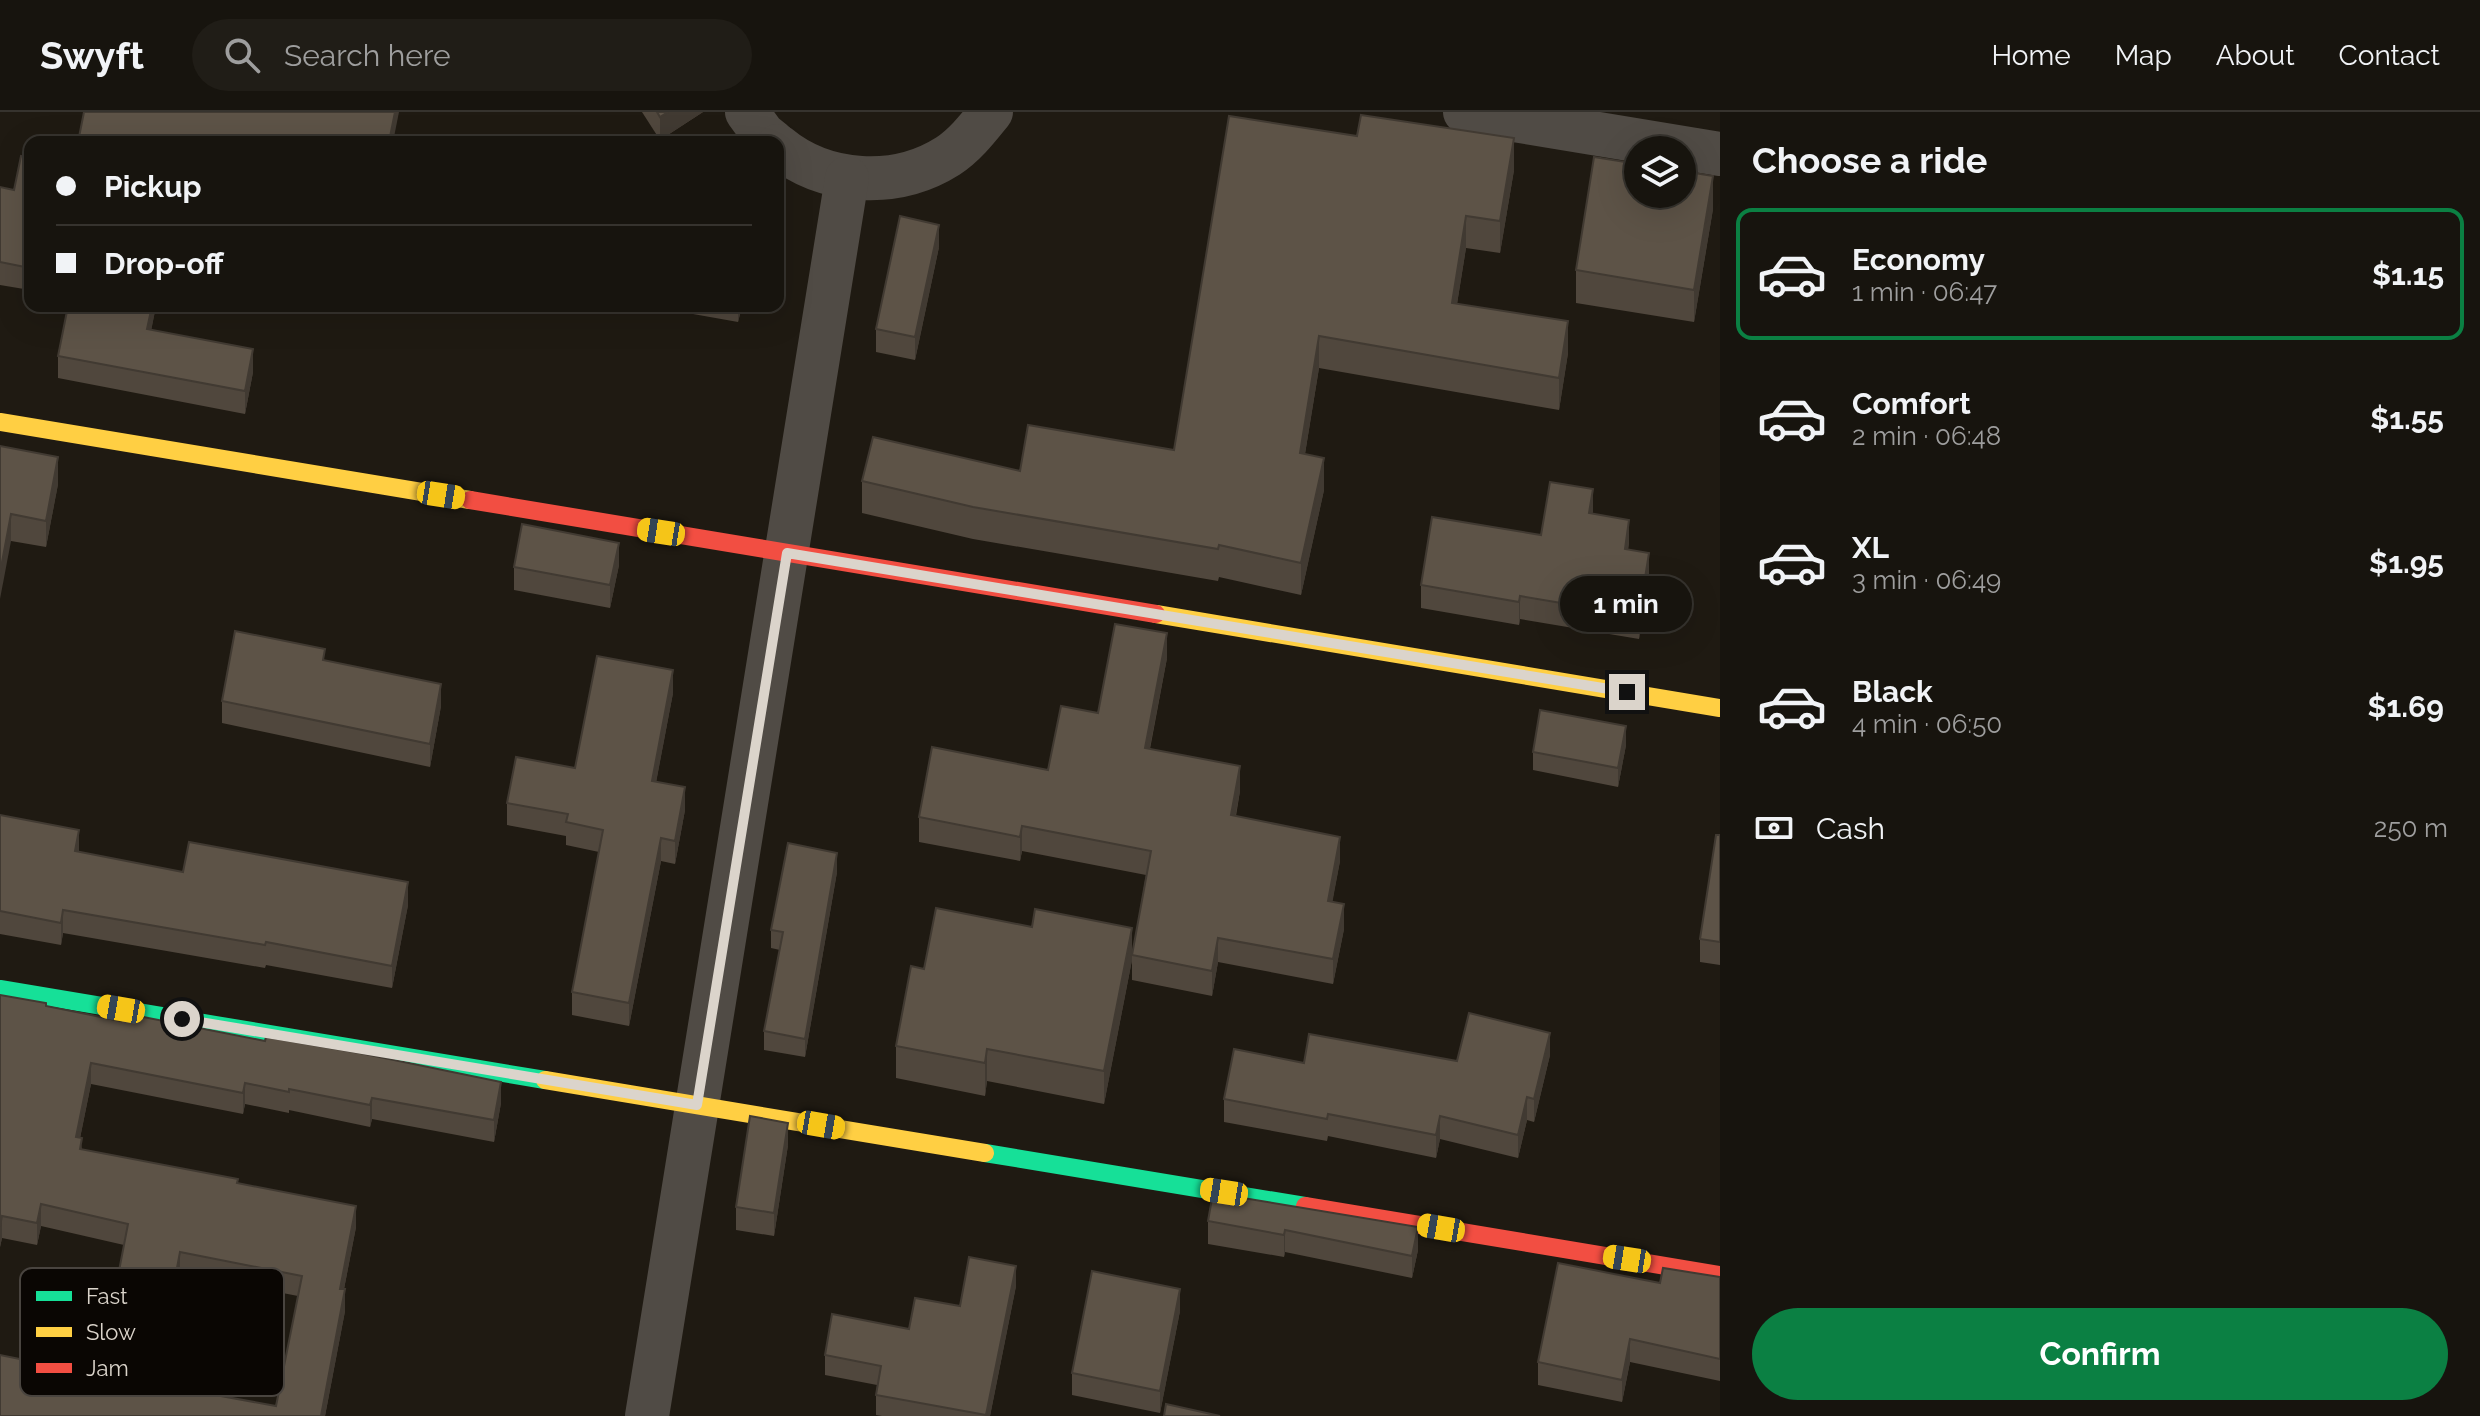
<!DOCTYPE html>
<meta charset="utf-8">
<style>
body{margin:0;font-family:Raleway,sans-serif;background:#201d17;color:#f1f3f6;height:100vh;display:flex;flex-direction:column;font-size:30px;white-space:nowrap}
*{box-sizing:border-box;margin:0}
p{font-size:26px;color:#9e9e9e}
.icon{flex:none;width:44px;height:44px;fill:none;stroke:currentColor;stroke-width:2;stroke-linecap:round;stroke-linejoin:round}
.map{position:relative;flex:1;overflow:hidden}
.side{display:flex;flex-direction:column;background:#17140e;width:760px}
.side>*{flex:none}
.guide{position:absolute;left:24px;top:24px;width:760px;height:176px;border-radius:16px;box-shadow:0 8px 32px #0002,0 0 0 2px #36332e;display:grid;align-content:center;height:176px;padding:0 32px;background:#17140e}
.tools{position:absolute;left:1624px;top:24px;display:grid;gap:16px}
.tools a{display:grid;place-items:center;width:72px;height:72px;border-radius:50%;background:#17140e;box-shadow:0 8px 32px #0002,0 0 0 2px #36332e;font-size:40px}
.end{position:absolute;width:36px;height:36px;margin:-18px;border:10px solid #dbd4cb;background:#111;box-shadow:0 0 0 4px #111}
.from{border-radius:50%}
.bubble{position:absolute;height:56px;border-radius:28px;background:#17140e;box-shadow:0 8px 32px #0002,0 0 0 2px #36332e;font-size:26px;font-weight:700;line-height:56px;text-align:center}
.car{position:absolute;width:24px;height:48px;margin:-24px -12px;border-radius:10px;box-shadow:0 0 6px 2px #0007;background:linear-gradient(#f5c518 24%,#345 0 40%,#f5c518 0 76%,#345 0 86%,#f5c518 0)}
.guide b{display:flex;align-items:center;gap:28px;height:76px;font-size:30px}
.guide b+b{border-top:2px solid #36332e}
.guide i{width:20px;height:20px;background:#f1f3f6}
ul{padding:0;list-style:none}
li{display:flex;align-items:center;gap:24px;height:132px;margin:0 16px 12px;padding:0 16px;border:4px solid transparent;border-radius:16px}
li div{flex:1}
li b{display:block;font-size:30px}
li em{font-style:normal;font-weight:700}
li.on{border-color:#0b8043}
li>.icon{width:72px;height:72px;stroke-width:1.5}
h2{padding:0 32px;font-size:36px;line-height:96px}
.pay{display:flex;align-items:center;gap:20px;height:88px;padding:0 32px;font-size:30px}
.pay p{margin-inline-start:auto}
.action{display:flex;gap:16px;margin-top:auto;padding:16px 32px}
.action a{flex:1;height:92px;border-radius:48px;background:#0b8043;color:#fff;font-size:32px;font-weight:700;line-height:92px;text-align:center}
header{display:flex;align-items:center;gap:48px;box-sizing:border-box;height:112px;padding:0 40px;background:#17140e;border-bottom:2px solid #36332e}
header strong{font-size:38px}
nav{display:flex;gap:44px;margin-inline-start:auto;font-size:28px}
.search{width:560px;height:72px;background:#201d17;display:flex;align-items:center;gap:20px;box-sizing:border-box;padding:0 28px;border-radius:44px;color:#9e9e9e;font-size:30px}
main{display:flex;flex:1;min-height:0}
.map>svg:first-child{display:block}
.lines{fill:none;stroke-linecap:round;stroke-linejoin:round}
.street{stroke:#504b45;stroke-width:44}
.fast{stroke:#16e098;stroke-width:18}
.slow{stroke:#ffcf43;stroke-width:18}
.jam{stroke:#f24e42;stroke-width:18}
.wall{fill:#50473d;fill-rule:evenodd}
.shaded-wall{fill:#413a32}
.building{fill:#5d5347;stroke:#413a32;stroke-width:2;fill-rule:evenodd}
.route{stroke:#dbd4cb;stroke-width:10}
.key{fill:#0a0603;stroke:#49443f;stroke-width:2}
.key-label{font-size:22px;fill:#dbd4cb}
</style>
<header>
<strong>Swyft</strong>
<div class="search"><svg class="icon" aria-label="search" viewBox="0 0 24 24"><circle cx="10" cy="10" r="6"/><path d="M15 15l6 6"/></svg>Search here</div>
<nav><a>Home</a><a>Map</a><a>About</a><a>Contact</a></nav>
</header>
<main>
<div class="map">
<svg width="1720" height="1304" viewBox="0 0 1720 1304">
<rect width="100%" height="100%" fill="#1f1a12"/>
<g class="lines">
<!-- street -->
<g class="street">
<path d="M747,0L763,22L773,30"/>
<path d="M1465,0L1720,42"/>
<path d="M778,34C825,73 896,77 948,44C965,33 978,16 991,0"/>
<path d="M647,1304L847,66"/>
</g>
<!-- fast -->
<g class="fast">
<path d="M0,877L545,968"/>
<path d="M985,1041L1305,1094"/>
</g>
<!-- slow -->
<g class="slow">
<path d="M0,310L470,388"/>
<path d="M1156,502L1720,596"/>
<path d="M545,968L985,1041"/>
</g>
<!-- jam -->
<g class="jam">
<path d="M470,388L1156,502"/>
<path d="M1305,1094L1720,1163"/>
</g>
</g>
<!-- wall -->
<g class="wall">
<path d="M642,0H703L660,28Z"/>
<path d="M30,46V178L0,173V75L14,78Z"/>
<path d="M1514,58L1500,141L1466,136L1457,192L1568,241L1559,298L1319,256L1305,342L1324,378L1301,483L1219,465L1218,469L973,427L862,401V369L1020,359L1174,338Z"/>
<path d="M1713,97L1694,210L1576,191V158Z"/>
<path d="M939,135L915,248L876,240V217Z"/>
<path d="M68,194H156L151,218L253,260L245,302L58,266V244Z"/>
<path d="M693,194H742L738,210L693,202Z"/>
<path d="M0,334L58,372L46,435L11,429Z"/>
<path d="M1592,402L1629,430L1628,438L1649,463L1639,527L1520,507L1519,513L1421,496V473Z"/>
<path d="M619,453L610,496L514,478V455Z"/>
<path d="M1167,546L1150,637L1240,679L1236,704L1340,749L1332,790L1344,817L1333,872L1218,850L1212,884L1132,868V843L1146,763L1022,739L1020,749L919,730V705L1048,658L1098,601Z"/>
<path d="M673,581L656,670L685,698L675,752L661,749L629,914L572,903V880L599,740L566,733V724L507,713V691L575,656Z"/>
<path d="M222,589L441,594L430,655L222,611Z"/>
<path d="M1626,633L1618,675L1533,658V640Z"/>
<path d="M0,703L79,740L183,760L408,793L392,876L266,853L265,856L63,821L61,833L0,822Z"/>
<path d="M1720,723V853L1700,850V827Z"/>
<path d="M837,760L805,945L764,938V919L780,838L771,836V818Z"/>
<path d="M1132,848L1104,992L987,969L985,984L896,966V934L924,857Z"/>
<path d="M0,883L46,894L501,991L494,1030L372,1007L370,1015L289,998V1001L245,992L243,1002L91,972L80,1026L82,1038L238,1072L356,1115L344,1177L345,1199L325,1304H0L99,1263L124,1133L41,1114L37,1133L2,1126L0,1135ZM180,1161L298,1184L276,1294L159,1272Z"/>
<path d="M1550,943L1534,1010L1527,1008L1518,1046L1440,1027L1436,1046L1328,1024L1327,1029L1224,1010V987L1304,951L1457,949Z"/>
<path d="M788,1033L774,1124L736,1118V1095Z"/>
<path d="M1213,1081L1418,1138L1412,1166L1285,1140L1284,1145L1208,1132V1109Z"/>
<path d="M1720,1165V1269L1630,1250L1622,1290L1538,1273V1250L1660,1171Z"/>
<path d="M1016,1174L990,1304H882L876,1303V1283L877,1273L825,1263V1243L909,1217L960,1194Z"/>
<path d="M1180,1199L1160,1301L1072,1283V1261Z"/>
</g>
<!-- shaded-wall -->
<g class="shaded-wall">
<path d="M395,0H399L393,30H389Z"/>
<path d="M668,0H703L660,28V5Z"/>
<path d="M1514,26V58L1500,141V109Z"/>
<path d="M1713,64V97L1694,210V178Z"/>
<path d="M1466,104V136L1452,223V191Z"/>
<path d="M939,113V135L915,248V225Z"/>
<path d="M152,194H156L147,240V217Z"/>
<path d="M738,194H742L738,210Z"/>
<path d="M1568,209V241L1559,298V266Z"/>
<path d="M1319,224V256L1300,372V341Z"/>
<path d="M253,237V260L245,302V279Z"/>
<path d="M58,345V372L46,435V409Z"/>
<path d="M1324,346V378L1301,483V451Z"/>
<path d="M1593,377V400L1589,424V401Z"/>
<path d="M11,402V429L0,487V461Z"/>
<path d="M1629,408V430L1625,460V437Z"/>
<path d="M619,431V453L610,496V473Z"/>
<path d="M1649,441V463L1639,527V504Z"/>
<path d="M1520,484V507L1519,513V490Z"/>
<path d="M1167,521V546L1145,661V636Z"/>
<path d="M673,558V581L652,692V669Z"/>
<path d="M441,572V594L430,655V632Z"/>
<path d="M1626,614V633L1618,675V656Z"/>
<path d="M1240,654V679L1231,728V703Z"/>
<path d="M685,675V698L675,752V729Z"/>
<path d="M1022,714V739L1020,749V725Z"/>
<path d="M79,718V740L75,739Z"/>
<path d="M1340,725V749L1328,814V789Z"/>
<path d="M661,726V749L629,914V891Z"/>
<path d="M837,741V760L805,945V927Z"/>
<path d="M408,770V793L392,876V854Z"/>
<path d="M1344,792V817L1333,872V847Z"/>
<path d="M63,798V821L61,833V811Z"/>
<path d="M1132,816V848L1104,992V959Z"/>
<path d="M1218,826V850L1212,884V859Z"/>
<path d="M1550,921V943L1534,1010V987Z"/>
<path d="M987,937V969L985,984V951Z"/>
<path d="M91,951V972L76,1046V1025Z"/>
<path d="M501,970V991L494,1030V1008Z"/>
<path d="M245,971V992L243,1002V981Z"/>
<path d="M1527,985V1008L1518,1046V1023Z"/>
<path d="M372,986V1007L370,1015V993Z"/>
<path d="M1440,1004V1027L1436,1046V1023Z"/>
<path d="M788,1011V1033L774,1124V1101Z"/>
<path d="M41,1092V1114L37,1133V1111Z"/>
<path d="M356,1094V1115L340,1198V1177Z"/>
<path d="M2,1104V1126L0,1135V1114Z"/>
<path d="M1418,1115V1138L1412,1166V1144Z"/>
<path d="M1285,1118V1140L1284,1145V1123Z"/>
<path d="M180,1140V1161L155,1293V1272Z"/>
<path d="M1016,1154V1174L990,1304H986Z"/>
<path d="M345,1177V1199L325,1304H321Z"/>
<path d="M1180,1177V1199L1160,1301V1279Z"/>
<path d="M1630,1227V1250L1622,1290V1268Z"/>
</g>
<!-- building -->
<g class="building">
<path d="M84,0H395L389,30H78Z"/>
<path d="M657,0H668L660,5Z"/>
<path d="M1361,3L1514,26L1500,109L1466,104L1452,191L1568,209L1559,266L1319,224L1300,341L1324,346L1301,451L1219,433L1218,437L973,395L862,369L873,325L1020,359L1028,313L1174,338L1229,4L1357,24Z"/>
<path d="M21,44L30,46V156L0,150V75L14,78Z"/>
<path d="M1594,45L1638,52V82H1682V59L1713,64L1694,178L1576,158Z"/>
<path d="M900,104L939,113L915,225L876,217Z"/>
<path d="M68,194H152L147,217L253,237L245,279L58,244Z"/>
<path d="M0,334L58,345L46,409L11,402L0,461Z"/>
<path d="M1550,370L1593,377L1589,401L1629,408L1625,437L1649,441L1639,504L1520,484L1519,490L1421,473L1432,405L1541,423Z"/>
<path d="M522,412L619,431L610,473L514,455Z"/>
<path d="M1115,512L1167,521L1145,636L1240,654L1231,703L1340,725L1328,789L1344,792L1333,847L1218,826L1212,859L1132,843L1151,739L1022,714L1020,725L919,705L932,635L1048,658L1061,594L1098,601Z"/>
<path d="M235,519L325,537L323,548L441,572L430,632L222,589Z"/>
<path d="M597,544L673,558L652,669L685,675L675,729L661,726L629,891L572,880L603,718L566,710L568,702L507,691L516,645L575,656Z"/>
<path d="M1540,598L1626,614L1618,656L1533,640Z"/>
<path d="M0,703L79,718L75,739L183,760L189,730L408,770L392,854L266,830L265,833L63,798L61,811L0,799Z"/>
<path d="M1716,723H1720V830L1700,827Z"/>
<path d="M788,731L837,741L805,927L764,919L783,820L771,818Z"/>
<path d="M936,796L1032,815L1035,797L1132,816L1104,959L987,937L985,951L896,934L911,854L924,857Z"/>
<path d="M0,883L46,891V894L121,909L123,901L265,929L266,925L360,941L501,970L494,1008L372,986L370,993L289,977V980L245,971L243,981L91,951L76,1025L82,1026L80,1037L238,1067L237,1071L356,1094L340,1177H345L321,1304H0V1243L99,1263L128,1112L41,1092L37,1111L2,1104L0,1114ZM180,1140L302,1164L276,1294L155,1272Z"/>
<path d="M1469,901L1550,921L1534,987L1527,985L1518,1023L1440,1004L1436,1023L1328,1002L1327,1007L1224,987L1234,937L1304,951L1309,922L1457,949Z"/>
<path d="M750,1004L788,1011L774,1101L736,1095Z"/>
<path d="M1213,1081L1418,1115L1412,1144L1285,1118L1284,1123L1208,1109Z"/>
<path d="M969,1145L1016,1154L986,1303L876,1283L881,1254L825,1243L832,1202L909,1217L915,1186L960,1194Z"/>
<path d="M1558,1151L1660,1171L1663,1156L1720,1165V1247L1630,1227L1622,1268L1538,1250Z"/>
<path d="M1092,1159L1180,1177L1160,1279L1072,1261Z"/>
<path d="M1166,1292L1220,1304H1164Z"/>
</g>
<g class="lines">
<!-- route -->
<path class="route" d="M182,907L697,993L787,441L1627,580"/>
</g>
<!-- legend -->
<rect x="20" y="1156" width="264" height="128" rx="12" class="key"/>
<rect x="36" y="1179" width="36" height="10" fill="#16e098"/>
<rect x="36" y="1215" width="36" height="10" fill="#ffcf43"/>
<rect x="36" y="1251" width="36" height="10" fill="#f24e42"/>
<g class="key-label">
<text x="86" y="1192">Fast</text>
<text x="86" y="1228">Slow</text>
<text x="86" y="1264">Jam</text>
</g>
</svg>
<div class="tools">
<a><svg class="icon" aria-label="layers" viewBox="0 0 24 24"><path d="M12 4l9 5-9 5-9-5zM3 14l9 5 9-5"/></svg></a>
</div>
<i class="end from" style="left:182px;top:907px"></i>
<i class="end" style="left:1627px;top:580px"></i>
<div class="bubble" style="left:1560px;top:464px;width:132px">1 min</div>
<i class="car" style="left:441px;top:383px;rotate:99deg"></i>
<i class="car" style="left:661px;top:420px;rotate:279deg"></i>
<i class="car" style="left:121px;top:897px;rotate:280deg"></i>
<i class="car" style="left:821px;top:1013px;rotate:100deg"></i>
<i class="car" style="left:1224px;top:1080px;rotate:279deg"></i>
<i class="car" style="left:1441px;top:1116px;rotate:280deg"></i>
<i class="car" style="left:1627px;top:1147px;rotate:279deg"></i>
<div class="guide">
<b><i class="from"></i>Pickup</b>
<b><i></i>Drop-off</b>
</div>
</div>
<section class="side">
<h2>Choose a ride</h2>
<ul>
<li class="on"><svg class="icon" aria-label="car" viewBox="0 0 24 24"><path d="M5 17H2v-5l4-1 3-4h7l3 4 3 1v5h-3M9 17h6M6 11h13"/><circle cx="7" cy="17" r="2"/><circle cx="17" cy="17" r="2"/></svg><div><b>Economy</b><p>1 min · 06:47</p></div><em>$1.15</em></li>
<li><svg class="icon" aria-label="car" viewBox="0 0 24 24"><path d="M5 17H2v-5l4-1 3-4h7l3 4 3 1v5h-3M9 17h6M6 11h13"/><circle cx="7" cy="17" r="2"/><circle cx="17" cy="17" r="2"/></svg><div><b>Comfort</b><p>2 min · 06:48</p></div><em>$1.55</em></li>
<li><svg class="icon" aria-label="car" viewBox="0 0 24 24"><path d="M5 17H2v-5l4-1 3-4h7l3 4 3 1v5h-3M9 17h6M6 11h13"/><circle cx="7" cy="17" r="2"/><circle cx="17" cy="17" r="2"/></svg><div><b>XL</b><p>3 min · 06:49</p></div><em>$1.95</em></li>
<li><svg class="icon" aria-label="car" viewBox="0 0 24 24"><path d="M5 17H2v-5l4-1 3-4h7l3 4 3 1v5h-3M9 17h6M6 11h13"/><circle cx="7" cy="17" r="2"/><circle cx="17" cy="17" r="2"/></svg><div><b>Black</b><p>4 min · 06:50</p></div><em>$1.69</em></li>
</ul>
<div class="pay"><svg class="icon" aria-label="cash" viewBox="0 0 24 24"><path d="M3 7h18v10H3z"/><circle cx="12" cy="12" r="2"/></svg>Cash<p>250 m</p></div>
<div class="action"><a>Confirm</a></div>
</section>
</main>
